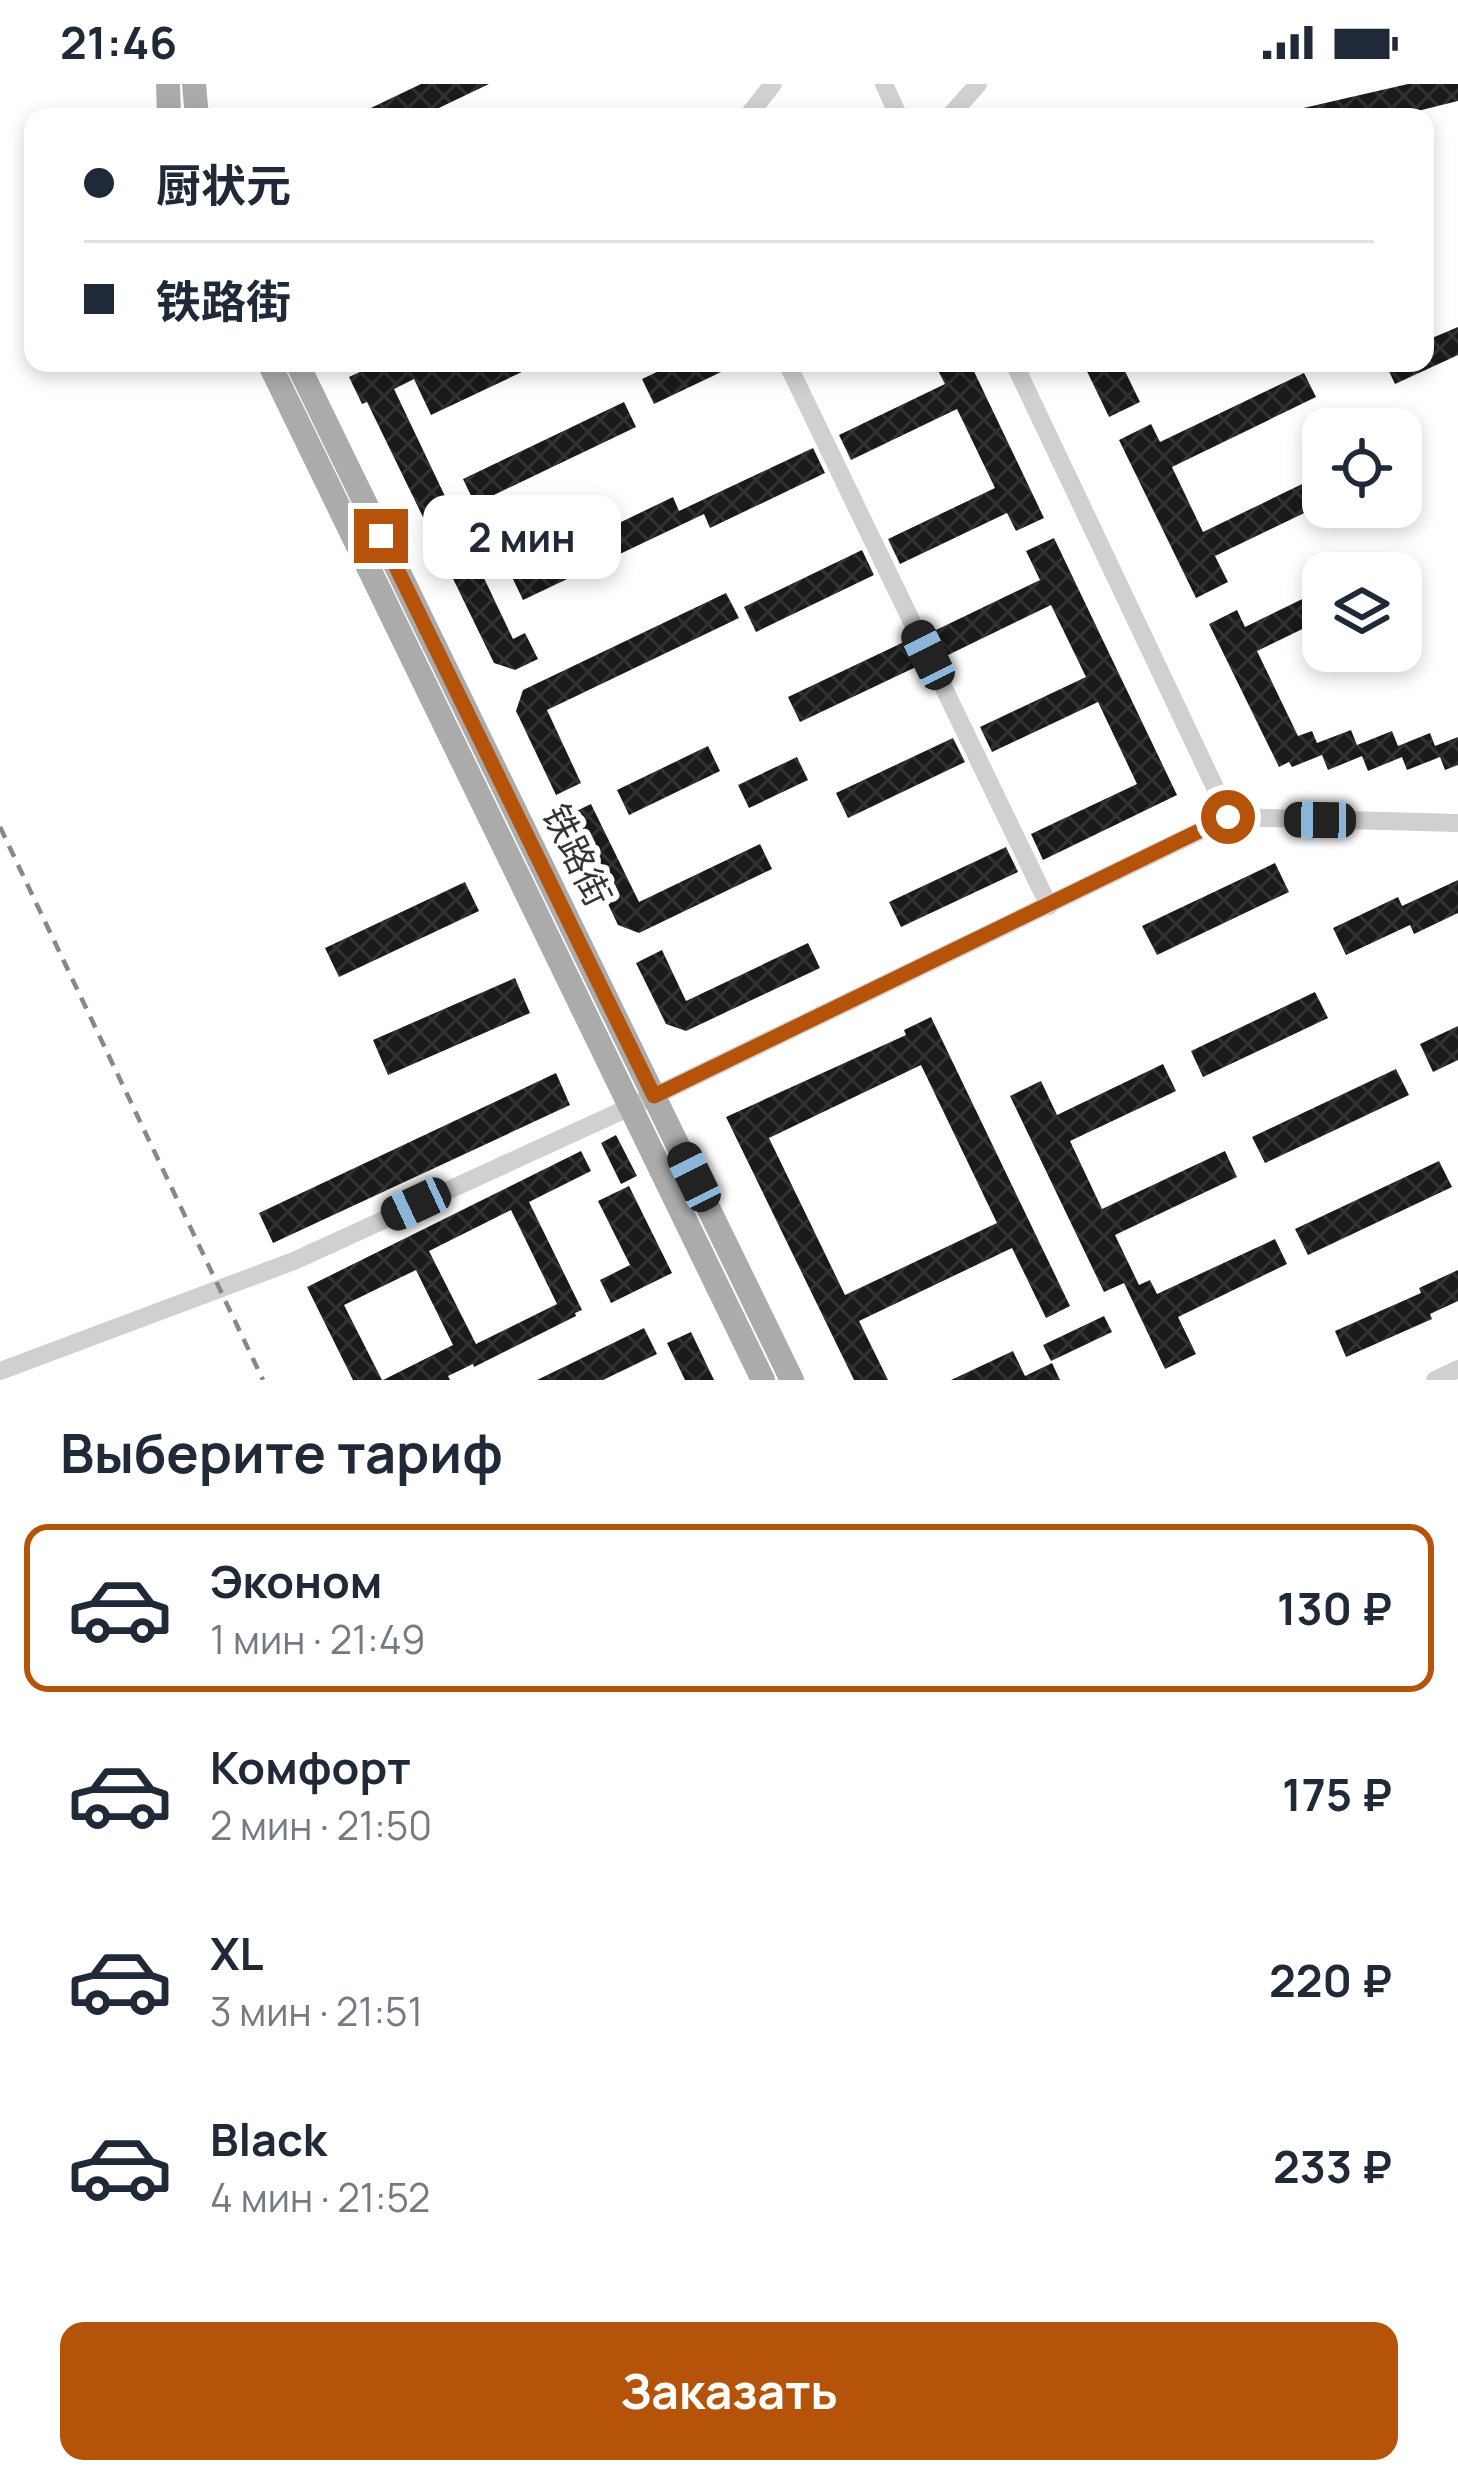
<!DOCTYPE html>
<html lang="ru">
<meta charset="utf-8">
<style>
body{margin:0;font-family:Manrope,"Noto Sans SC",sans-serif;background:#f2f2f3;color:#1f2937;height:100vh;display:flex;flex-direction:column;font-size:45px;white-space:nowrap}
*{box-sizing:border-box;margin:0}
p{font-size:39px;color:#747a83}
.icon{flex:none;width:66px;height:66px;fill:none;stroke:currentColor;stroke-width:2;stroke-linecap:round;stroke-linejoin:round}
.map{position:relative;height:1296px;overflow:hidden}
.drawer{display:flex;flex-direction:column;background:#fff;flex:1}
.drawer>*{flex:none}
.top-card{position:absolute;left:24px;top:24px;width:1410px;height:264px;border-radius:24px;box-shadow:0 6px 18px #0003;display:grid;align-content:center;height:264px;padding:0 60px;background:#fff}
.controls{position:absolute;left:1302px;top:324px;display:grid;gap:24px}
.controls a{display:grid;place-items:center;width:120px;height:120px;border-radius:24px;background:#fff;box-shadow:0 6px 18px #0003;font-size:60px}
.end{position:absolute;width:54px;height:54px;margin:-27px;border:15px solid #b45309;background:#fff;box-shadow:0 0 0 6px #fff}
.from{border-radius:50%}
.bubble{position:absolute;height:84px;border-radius:24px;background:#fff;box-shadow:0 6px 18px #0003;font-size:39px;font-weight:700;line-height:84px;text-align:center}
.car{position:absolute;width:36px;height:72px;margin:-36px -18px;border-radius:15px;box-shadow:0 0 9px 3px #0007;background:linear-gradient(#222 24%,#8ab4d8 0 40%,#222 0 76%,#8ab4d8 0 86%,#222 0)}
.top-card b{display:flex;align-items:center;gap:42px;height:114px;font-size:45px}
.top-card b+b{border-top:3px solid #e0e1e3}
.top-card i{width:30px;height:30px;background:#1f2937}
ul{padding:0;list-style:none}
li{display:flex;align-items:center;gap:36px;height:168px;margin:0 24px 18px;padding:0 36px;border:6px solid transparent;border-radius:24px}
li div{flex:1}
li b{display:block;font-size:45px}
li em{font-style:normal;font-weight:700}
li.active{border-color:#b45309}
li>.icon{width:108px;height:108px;stroke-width:1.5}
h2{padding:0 60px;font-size:54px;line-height:144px}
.button{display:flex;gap:24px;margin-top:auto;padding:24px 60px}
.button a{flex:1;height:138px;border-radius:24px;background:#b45309;color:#fff;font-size:48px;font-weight:700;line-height:138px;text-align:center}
.status{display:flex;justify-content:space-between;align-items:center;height:84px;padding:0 60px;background:#fff;direction:ltr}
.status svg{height:33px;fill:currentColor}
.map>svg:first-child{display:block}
.building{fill:url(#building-cross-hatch);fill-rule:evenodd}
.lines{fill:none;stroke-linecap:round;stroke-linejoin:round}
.minor{stroke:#d0d0d0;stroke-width:18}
.major{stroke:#ababab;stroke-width:24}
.rail{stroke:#888;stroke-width:4.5;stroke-dasharray:12 9;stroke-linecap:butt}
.route{stroke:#b45309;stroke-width:15}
.labels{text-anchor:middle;stroke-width:12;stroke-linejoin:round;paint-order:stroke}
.street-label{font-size:36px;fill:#333;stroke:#fff}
</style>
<div class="status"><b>21:46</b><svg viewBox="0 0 49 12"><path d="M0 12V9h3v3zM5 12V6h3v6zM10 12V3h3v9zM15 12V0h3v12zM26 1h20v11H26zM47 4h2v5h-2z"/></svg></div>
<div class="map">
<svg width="1458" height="1296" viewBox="0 0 1458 1296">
<defs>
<pattern id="building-cross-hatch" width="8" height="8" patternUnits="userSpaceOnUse" patternTransform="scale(3)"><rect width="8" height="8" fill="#1a1a1a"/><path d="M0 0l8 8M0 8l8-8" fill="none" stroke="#333"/></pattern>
</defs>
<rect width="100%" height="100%" fill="#fff"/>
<!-- building -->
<g class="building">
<path d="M421,0H489L420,33H352Z"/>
<path d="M1408,0H1458V17L1393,33H1286V28Z"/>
<path d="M1458,243V271L1395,300L1385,279H1425V257Z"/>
<path d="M379,279H541L431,331L414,295L394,305L513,555L525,549L538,575L515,586L494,579L367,318L362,320L349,293Z"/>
<path d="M676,279H740L654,320L642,295Z"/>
<path d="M934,279H970L1044,434L1016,447L1007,429L900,480L888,455L995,404L957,325L851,376L839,351L945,300Z"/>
<path d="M1083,279H1121L1140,318L1109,333Z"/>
<path d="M1304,289L1316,313L1172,383L1203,448L1323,390V420L1215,472L1228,498L1196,514L1119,356L1151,340L1160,358Z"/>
<path d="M624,318L636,343L475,420L463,395Z"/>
<path d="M813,364L825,389L710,444L704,430L523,516L511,491L673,413L679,427Z"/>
<path d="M1054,454L1177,711L1043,776L1031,750L1137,700L1098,618L992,668L980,643L1086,593L1051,521L946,572L934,547L1040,496L1026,467Z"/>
<path d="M862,466L874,491L756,548L744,523Z"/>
<path d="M1323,505V535L1257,567L1298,652L1312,647L1317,659L1351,646L1357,661L1392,647L1398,662L1430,649L1435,662L1458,653V681L1445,686L1440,673L1407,686L1402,673L1368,687L1362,672L1328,686L1322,671L1292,683L1289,678L1279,683L1209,540L1237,526L1245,543Z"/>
<path d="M726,509L739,534L547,626L581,699L556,711L516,627L523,606Z"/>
<path d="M906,557L918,582L800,638L788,613Z"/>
<path d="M953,654L965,678L848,734L836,709Z"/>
<path d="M708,662L720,687L629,731L617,706Z"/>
<path d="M797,673L808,696L749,724L738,701Z"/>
<path d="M591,720L639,818L760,760L772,785L639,849L618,841L566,732Z"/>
<path d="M1006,763L1018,788L901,843L889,818Z"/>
<path d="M1275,779L1289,808L1157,871L1142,842Z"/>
<path d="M1458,796V829L1414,850L1410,841L1346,871L1333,844L1398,813L1402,822Z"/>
<path d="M465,798L479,827L339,893L325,864Z"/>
<path d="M808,859L820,884L686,947L666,940L636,879L662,866L686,917Z"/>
<path d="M515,894L530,929L388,991L373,956Z"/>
<path d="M1315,908L1328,934L1203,993L1191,967Z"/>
<path d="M931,933L1070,1222L1046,1234L1012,1164L859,1237L888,1296H854L726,1033L906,951L904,946ZM921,981L997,1139L845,1211L769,1054Z"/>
<path d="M1458,942V976L1433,988L1420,960Z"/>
<path d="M1163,980L1176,1007L1070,1057L1102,1125L1225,1067L1237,1093L1115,1151L1139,1201L1150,1196L1157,1210L1275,1155L1287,1180L1178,1233L1196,1270L1165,1285L1124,1199L1104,1208L1010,1012L1041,997L1057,1031Z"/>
<path d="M1396,985L1409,1011L1265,1079L1252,1053Z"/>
<path d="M556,989L570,1021L273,1159L259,1129Z"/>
<path d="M616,1051L637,1092L621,1100L601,1059Z"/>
<path d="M581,1067L591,1087L529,1118L582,1226L575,1229L576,1232L474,1283L473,1280L448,1292L450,1296H383L453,1261L416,1186L344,1221L382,1296H353L307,1203ZM511,1126L557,1220L476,1260L429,1167Z"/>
<path d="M1439,1077L1452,1103L1308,1171L1295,1145Z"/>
<path d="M629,1102L672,1189L611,1219L600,1196L630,1181L598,1117Z"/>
<path d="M1458,1186V1217L1430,1230L1432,1235L1346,1273L1335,1247L1421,1209L1419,1204Z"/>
<path d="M1104,1232L1112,1248L1051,1277L1043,1261Z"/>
<path d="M644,1244L657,1270L603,1296H537Z"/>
<path d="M691,1248L714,1296H685L667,1259Z"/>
<path d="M1013,1267L1025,1292L1052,1279L1060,1296H951Z"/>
</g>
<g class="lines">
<!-- minor -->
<g class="minor">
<path d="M884,0L899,33"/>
<path d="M747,33L773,0"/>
<path d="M949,33L978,0"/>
<path d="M787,279L1049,822"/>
<path d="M1014,279L1229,733"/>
<path d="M0,1287L294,1177L654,1012L1229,733L1458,739"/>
<path d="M1435,1296L1458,1285"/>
</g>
<!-- major -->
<g class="major">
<path d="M168,0L169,33"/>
<path d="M194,0L197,33"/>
<path d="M269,279L763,1296"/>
<path d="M297,279L792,1296"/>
</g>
<!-- rail -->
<path class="rail" d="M0,743L263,1296"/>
</g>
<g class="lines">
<!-- route -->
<path class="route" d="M381,452L654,1012L1228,733"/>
</g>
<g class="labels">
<!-- street labels -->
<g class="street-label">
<text transform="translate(577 771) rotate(64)" y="13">铁路街</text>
</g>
</g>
</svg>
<div class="controls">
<a><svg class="icon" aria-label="locate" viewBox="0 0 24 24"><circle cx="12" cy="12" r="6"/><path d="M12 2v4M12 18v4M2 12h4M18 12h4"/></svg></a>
<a><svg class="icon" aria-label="layers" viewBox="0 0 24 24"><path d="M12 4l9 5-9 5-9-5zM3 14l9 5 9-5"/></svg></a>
</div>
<i class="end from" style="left:1228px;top:733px"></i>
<i class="end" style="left:381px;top:452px"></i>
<div class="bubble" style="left:423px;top:411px;width:198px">2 мин</div>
<i class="car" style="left:928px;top:571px;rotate:334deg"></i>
<i class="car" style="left:1320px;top:736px;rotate:271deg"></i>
<i class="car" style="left:694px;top:1093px;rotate:334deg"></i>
<i class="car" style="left:416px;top:1120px;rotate:245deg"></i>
<div class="top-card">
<b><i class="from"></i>厨状元</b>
<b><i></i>铁路街</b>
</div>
</div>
<section class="drawer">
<h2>Выберите тариф</h2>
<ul>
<li class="active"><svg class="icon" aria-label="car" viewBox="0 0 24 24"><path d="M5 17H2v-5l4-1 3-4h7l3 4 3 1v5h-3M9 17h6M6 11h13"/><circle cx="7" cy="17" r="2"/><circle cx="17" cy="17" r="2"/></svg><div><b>Эконом</b><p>1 мин · 21:49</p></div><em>130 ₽</em></li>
<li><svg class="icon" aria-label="car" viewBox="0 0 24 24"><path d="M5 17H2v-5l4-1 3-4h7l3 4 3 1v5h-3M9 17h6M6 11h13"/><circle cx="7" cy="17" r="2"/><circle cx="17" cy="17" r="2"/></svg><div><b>Комфорт</b><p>2 мин · 21:50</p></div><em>175 ₽</em></li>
<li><svg class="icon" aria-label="car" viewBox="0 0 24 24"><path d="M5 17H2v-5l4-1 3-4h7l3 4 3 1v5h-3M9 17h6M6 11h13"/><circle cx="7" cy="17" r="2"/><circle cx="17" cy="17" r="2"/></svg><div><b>XL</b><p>3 мин · 21:51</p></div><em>220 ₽</em></li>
<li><svg class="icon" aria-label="car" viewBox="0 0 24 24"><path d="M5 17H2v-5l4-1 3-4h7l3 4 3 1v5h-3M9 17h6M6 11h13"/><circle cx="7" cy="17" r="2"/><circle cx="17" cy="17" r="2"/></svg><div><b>Black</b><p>4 мин · 21:52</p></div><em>233 ₽</em></li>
</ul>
<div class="button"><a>Заказать</a></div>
</section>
